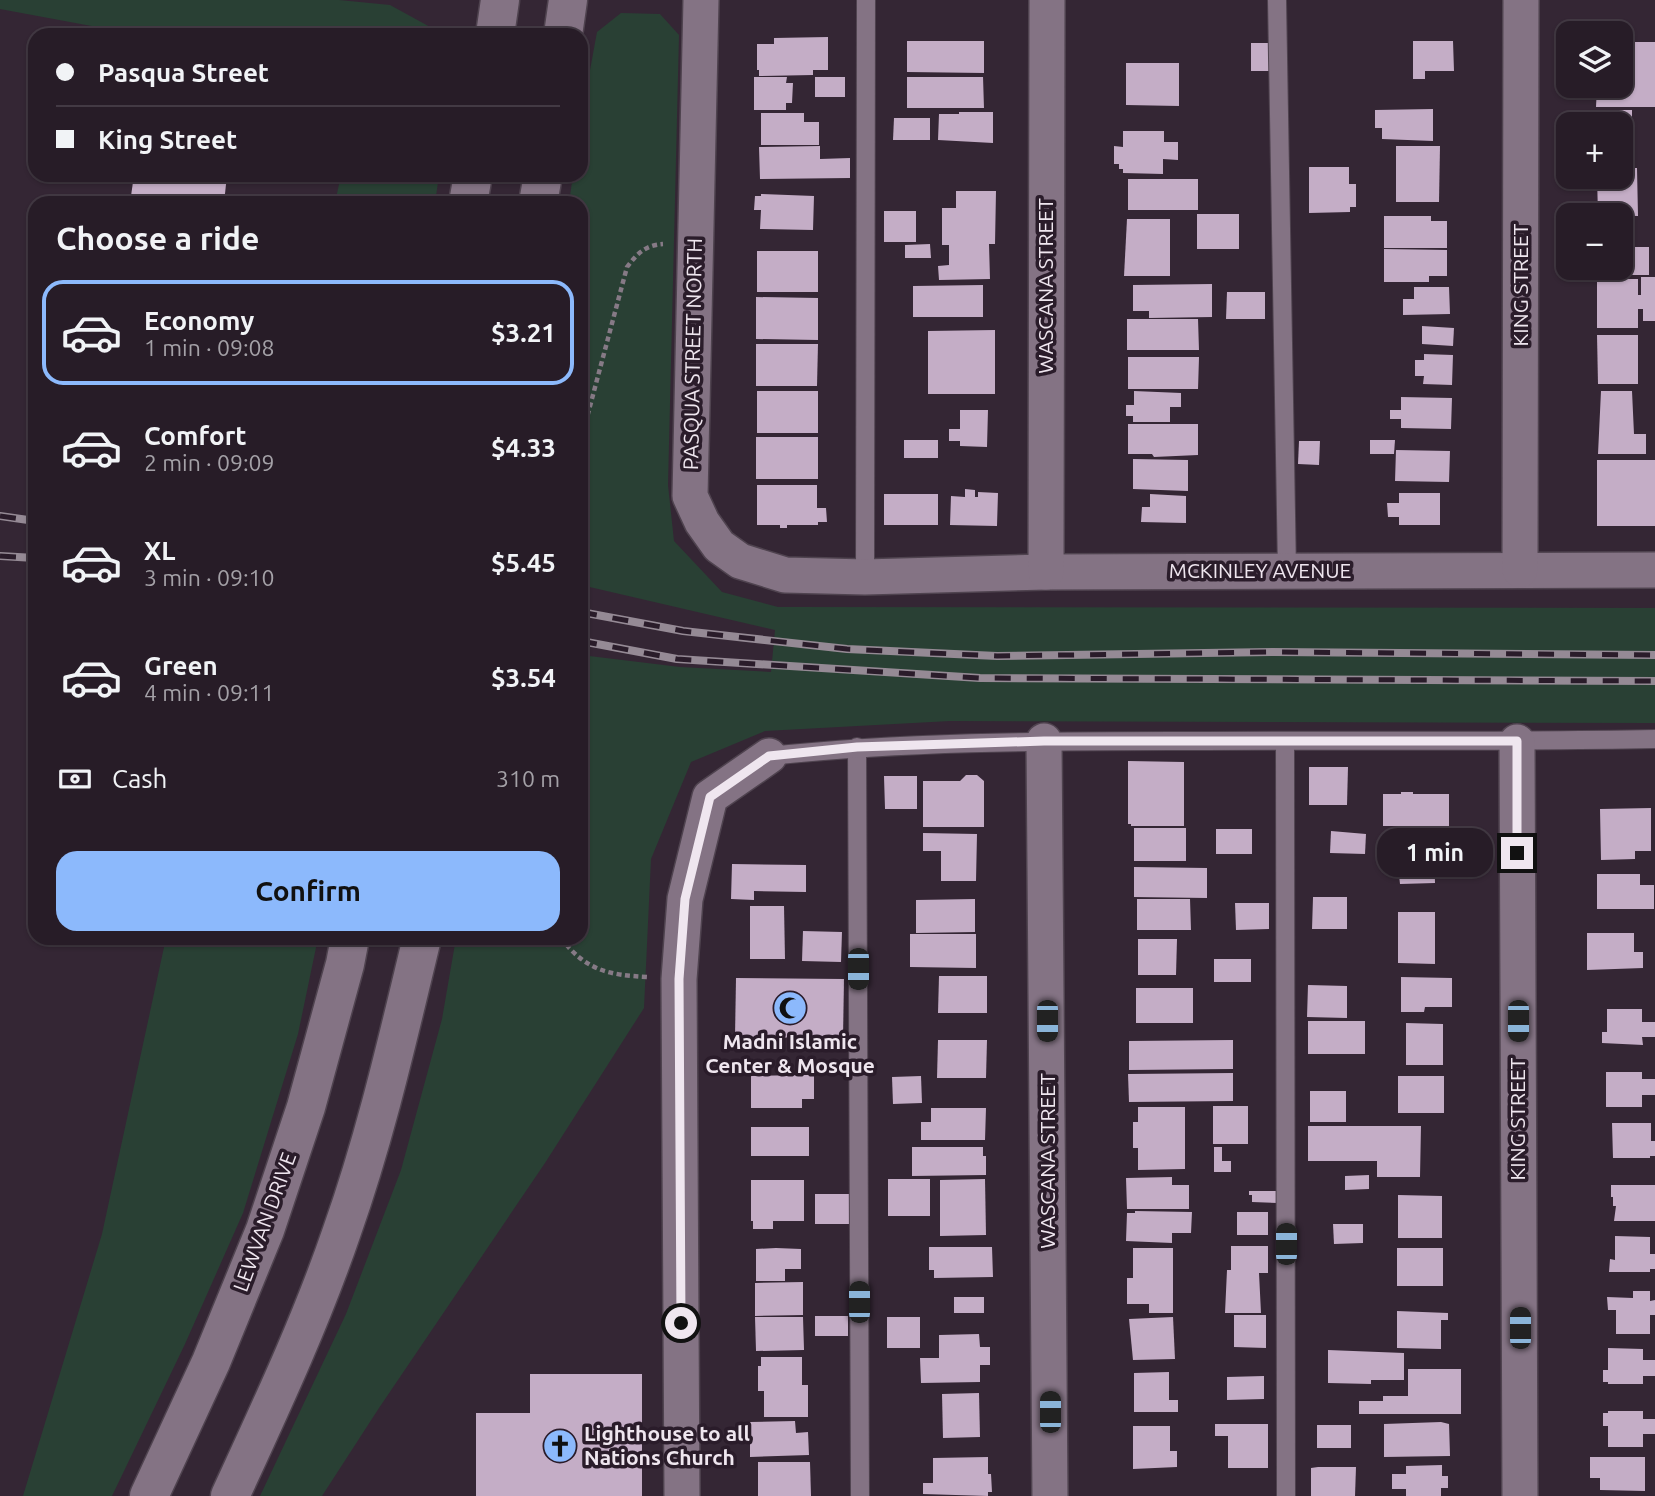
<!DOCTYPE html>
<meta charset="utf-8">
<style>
body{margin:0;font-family:Ubuntu,sans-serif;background:#332933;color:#f1f3f6;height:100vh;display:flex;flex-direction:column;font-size:26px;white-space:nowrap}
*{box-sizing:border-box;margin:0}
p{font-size:23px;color:#a4a1a7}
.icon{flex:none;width:38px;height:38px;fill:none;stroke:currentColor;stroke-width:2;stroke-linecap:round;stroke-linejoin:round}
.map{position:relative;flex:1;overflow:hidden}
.panel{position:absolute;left:28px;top:196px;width:560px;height:749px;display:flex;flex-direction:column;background:#271c27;border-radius:21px;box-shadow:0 2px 5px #0004,0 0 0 2px #433a44}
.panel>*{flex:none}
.banner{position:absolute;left:28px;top:28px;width:560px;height:154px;border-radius:21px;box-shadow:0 2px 5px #0004,0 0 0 2px #433a44;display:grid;align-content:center;height:154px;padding:0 28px;background:#271c27}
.buttons{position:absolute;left:1556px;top:21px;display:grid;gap:14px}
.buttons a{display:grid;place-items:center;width:77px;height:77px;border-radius:14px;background:#271c27;box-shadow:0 2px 5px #0004,0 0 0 2px #433a44;font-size:35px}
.end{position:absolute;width:32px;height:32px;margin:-16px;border:9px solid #efe6ef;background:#111;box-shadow:0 0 0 4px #111}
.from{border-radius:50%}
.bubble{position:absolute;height:49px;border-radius:21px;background:#271c27;box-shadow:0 2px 5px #0004,0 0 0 2px #433a44;font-size:23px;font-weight:700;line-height:49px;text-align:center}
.car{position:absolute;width:21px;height:42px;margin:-21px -10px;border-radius:9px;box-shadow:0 0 5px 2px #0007;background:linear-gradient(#222 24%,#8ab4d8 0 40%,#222 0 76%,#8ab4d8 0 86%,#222 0)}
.banner b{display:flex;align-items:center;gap:24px;height:66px;font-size:26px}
.banner b+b{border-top:2px solid #433a44}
.banner i{width:18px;height:18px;background:#f1f3f6}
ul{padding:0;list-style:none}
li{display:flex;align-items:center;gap:21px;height:105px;margin:0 14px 10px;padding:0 14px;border:4px solid transparent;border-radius:21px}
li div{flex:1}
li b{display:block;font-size:26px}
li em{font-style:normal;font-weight:700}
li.selected{border-color:#8cb9fc}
li>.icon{width:63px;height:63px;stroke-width:1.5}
h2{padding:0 28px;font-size:32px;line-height:84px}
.pay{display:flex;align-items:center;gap:18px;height:77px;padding:0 28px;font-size:26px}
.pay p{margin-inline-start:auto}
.primary-button{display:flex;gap:14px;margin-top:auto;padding:14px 28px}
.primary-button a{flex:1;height:80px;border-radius:21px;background:#8cb9fc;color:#111;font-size:28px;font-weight:700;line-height:80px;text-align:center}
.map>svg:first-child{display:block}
.green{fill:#294034}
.building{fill:#c4adc6}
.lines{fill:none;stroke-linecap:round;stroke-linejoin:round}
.service-casing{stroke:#4f434f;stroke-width:20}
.minor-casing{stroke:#4f434f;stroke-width:38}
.secondary-casing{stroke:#4f434f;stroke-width:41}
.path{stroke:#867a86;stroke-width:4.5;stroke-dasharray:5 3.5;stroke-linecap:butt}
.service{stroke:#847384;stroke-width:18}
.minor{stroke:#847384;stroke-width:35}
.secondary{stroke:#847384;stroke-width:38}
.rail-casing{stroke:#958a95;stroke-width:8}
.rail{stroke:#2a1c2a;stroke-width:5;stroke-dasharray:16;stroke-linecap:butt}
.route{stroke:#efe6ef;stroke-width:9}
.labels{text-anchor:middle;stroke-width:7;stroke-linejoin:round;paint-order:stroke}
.street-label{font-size:21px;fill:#efe6ef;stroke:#2a1c2a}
.poi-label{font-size:21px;font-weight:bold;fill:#efe6ef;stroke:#2a1c2a}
</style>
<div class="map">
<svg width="1655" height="1496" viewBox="0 0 1655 1496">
<rect width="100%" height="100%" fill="#342634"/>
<!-- green -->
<g class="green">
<path d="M0,0H339L390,5L432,28L435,35H140L0,9Z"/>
<path d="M621,13L660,14L679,35L668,485L674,541L722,592L778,607L1655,608V723L950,721L765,731L691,762L651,859L644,1008L545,1163L379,1408L322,1496H260L346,1314L401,1170L442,1019L456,938H581V655L680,667L771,672L775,630L581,585V203H569L573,175H581V119L597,32Z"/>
<path d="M341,175H439L435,203H335Z"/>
<path d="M166,938H318L298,1034L243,1213L185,1344L112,1496H23L102,1234Z"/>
</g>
<!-- building -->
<g class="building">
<path d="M828,37V70H813V75L759,76V70H757V44H774V38Z"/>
<path d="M907,41H984V73L907,72Z"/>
<path d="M1413,41H1453L1454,71H1425V79H1413Z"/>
<path d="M1620,42H1655V107H1596L1597,86H1620Z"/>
<rect x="1251" y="43" width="20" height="28"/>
<path d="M1126,63H1179V106L1126,105Z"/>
<path d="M754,77H787L786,83H793L792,103H786V110H754Z"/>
<rect x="815" y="77" width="30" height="20"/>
<path d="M907,77H983L984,108H907Z"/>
<path d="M1433,109V141L1382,139V128H1375V110Z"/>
<path d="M1597,110H1632V162H1620V124H1597Z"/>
<path d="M959,112H993V143L938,140L939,114H959Z"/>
<path d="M761,113H804V122H819V145H761Z"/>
<path d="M894,118H930V140H893Z"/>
<path d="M1123,131H1164V142H1178V160L1163,159V174L1123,173V169H1119V164H1114V146L1123,147Z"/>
<path d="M820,146V159L850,158V178L760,179L759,147Z"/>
<path d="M1396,146H1440L1439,202H1396Z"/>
<path d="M1309,167H1349V184H1356V207H1350V212L1309,213Z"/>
<path d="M1620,168H1637L1638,216L1598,215L1597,177H1620Z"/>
<path d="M134,175H227L224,203H130Z"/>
<rect x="1128" y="179" width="70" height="31"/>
<path d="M956,191H996L995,244H989L990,279L939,280L938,266L949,265V245H942V208H956Z"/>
<path d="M761,194L814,196L813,230L760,229L761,210H754L755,196H761Z"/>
<rect x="884" y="211" width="32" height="31"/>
<rect x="1197" y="214" width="42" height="35"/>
<path d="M1384,216H1431V221H1447V248H1384Z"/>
<path d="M1127,219H1170V276H1124Z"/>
<path d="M1620,223H1632V247H1649V275H1598V268H1620Z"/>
<path d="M930,244L931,258H905V245Z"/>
<path d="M1384,249L1447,250V276H1429V282H1384Z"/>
<rect x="757" y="251" width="61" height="41"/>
<path d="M1641,277H1655V321H1643V309H1638V328H1597V279H1638V295H1641Z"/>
<path d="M1212,284V317L1149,318V311H1133V285Z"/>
<path d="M983,285V317H913V286Z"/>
<path d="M1414,287H1449L1450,314L1403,315V299H1414Z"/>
<path d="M1227,292H1265V319H1226Z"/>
<path d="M756,297L818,298V340L756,339Z"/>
<path d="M1127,319H1198L1199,350H1127Z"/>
<path d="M1422,326L1454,328L1453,346L1422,344Z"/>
<path d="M995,330V394H928V331Z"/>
<path d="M1597,335H1638V384H1598Z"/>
<path d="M756,344H818L817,386H756Z"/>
<path d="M1424,354L1453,355L1452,385L1423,384L1424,376H1415V360H1424Z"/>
<path d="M1128,357H1199L1198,389H1128Z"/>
<rect x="757" y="391" width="61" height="42"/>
<path d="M1134,391L1181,393V407H1170V422H1133V416H1126V405H1134Z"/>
<path d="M1601,391H1632L1634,434H1646V454H1598Z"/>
<path d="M1401,397L1452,398L1451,429L1401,428V419H1390V410H1401Z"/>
<path d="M960,410H988L987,447L960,446V441H949V429H960Z"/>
<path d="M1128,424H1198V455L1154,457L1152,454H1128Z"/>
<rect x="756" y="437" width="62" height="42"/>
<rect x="904" y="440" width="34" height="18"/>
<path d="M1370,440H1395L1394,454H1370Z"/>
<path d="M1299,441H1320L1319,465L1298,464Z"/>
<path d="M1396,450L1450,451L1449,482L1395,481Z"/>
<path d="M1133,459L1188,460V491L1133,489Z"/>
<rect x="1597" y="460" width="58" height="66"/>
<path d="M757,485H817V508H826L827,522H818V525H787V528H780V525H757Z"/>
<path d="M965,489L975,490V497H978V492L998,493L997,526L950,525L951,496L965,497Z"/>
<path d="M1399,493H1440V525H1399V517H1388L1387,503H1399Z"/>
<rect x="884" y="494" width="54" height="31"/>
<path d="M1150,494L1186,496V523L1141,522L1142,507H1150Z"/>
<path d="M1128,761L1184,762V826H1131V824H1128Z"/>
<path d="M1309,767H1348L1347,805H1309Z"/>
<path d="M966,775H977L984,781V827H923V781H960Z"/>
<path d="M884,776H917V809H885Z"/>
<path d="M1401,792H1413V794H1449V826H1383V794H1401Z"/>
<path d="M1651,808V851H1635V859L1601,860L1600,809Z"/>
<rect x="1134" y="828" width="52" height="33"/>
<rect x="1216" y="829" width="36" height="25"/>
<path d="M1331,831L1366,834L1365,854L1330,853Z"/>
<path d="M923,833L977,834L976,881H941V851H923Z"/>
<path d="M1399,848H1434L1435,883L1400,884L1399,875L1387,876L1386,860H1399Z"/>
<path d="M732,864L806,865V892L754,891V900L731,899Z"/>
<path d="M1134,867L1207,868V898L1134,897Z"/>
<path d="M1597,874H1640V885H1654V909H1597Z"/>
<path d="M1313,897H1347V929H1312Z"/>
<path d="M975,899V932L916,933V900Z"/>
<path d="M1137,899H1190L1191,930H1137Z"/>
<path d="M1235,903H1269V929L1236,930Z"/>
<path d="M750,906H784L785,959H750Z"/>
<path d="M1398,912H1435V964L1398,963Z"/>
<path d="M803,931L842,932L841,962L802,961Z"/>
<path d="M1587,933H1634V952H1643V968L1587,970Z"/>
<path d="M910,934H976V968L910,967Z"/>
<path d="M1138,939H1177L1176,975H1138Z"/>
<rect x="1214" y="959" width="37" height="23"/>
<path d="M939,976H987V1013H938Z"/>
<path d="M1401,977L1452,978V1007H1425L1424,1012H1401Z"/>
<path d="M736,978L844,979L843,1038L735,1037Z"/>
<path d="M1308,985L1347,986V1018L1307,1017Z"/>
<rect x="1136" y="988" width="57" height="35"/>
<path d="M1607,1009H1642V1022H1655V1037H1642L1643,1045L1602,1043V1032H1607Z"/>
<rect x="1308" y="1021" width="57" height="33"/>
<path d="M1406,1023L1443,1024V1065H1406Z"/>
<path d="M938,1040H987L986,1078H937Z"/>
<path d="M1233,1040V1069L1129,1070V1041Z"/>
<path d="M1606,1072H1642V1079H1655V1095H1642V1107H1606Z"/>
<path d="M1233,1073V1101L1129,1102L1128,1074Z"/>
<path d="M801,1075H814V1099H802V1108H751V1076Z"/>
<path d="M921,1076L922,1103L893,1104L892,1077Z"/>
<rect x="1398" y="1076" width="46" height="37"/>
<rect x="1310" y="1091" width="36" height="31"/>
<rect x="1213" y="1106" width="35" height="38"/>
<path d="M1138,1107H1185V1169L1138,1170V1148H1133V1122H1138Z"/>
<path d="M931,1108H986L985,1140H921V1122H931Z"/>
<path d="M1612,1123H1651V1141H1655V1156H1650V1158H1613Z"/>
<path d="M1308,1126H1421L1420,1177H1377V1161H1308Z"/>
<rect x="751" y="1127" width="58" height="29"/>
<path d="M912,1147H983V1156H986V1175L912,1176Z"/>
<path d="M1214,1147H1222V1161H1231V1172H1214Z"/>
<path d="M1369,1175V1189L1345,1190V1176Z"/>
<path d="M1172,1177V1185H1189V1209H1127L1126,1178Z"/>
<rect x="888" y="1179" width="42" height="37"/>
<path d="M985,1179L986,1235L940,1236V1180Z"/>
<path d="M751,1180H804V1221H773V1229H753V1221H751Z"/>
<path d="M1611,1185H1655V1221H1614L1616,1206H1613V1197H1611Z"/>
<path d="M1249,1191H1278V1203L1252,1202V1195H1249Z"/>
<path d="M815,1194H852L853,1224H815Z"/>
<path d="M1398,1195L1442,1196V1238H1398Z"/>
<path d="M1135,1211L1192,1212L1191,1233H1172V1243L1126,1241L1127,1213H1135Z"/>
<rect x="1237" y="1212" width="31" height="23"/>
<path d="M1333,1224H1363V1243L1334,1244Z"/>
<path d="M1615,1236L1650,1237V1254H1655V1269H1650V1272H1609L1610,1259L1615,1260Z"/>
<path d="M1231,1246H1268V1273H1259L1261,1313H1225L1227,1270H1231Z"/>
<path d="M929,1247H992L993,1277L934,1278V1270H929Z"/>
<path d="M776,1248L801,1249V1269H785V1281H756V1249Z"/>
<path d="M1133,1248H1173V1313H1149V1304H1127V1278H1133Z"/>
<rect x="1397" y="1248" width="46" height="38"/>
<path d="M803,1282V1315L755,1316V1283Z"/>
<path d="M1633,1291H1650V1301L1655,1300V1315H1650V1334H1616V1310H1608L1607,1297L1633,1298Z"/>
<rect x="954" y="1297" width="30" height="16"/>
<path d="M1397,1311L1448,1313V1320H1441V1349L1397,1348Z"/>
<path d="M1234,1315H1266V1348L1234,1347Z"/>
<rect x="815" y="1316" width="33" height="20"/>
<path d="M755,1317H803L804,1350L756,1351Z"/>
<rect x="887" y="1317" width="33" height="31"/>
<path d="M1173,1317L1175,1359L1133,1360L1129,1319Z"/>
<path d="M979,1334L980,1347H990V1365H980V1382L921,1383L920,1358H939V1335Z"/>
<path d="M1608,1348L1643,1349V1360H1655V1376H1643V1384H1608V1382H1603V1370H1608Z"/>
<path d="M1328,1350L1404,1353V1380H1371V1384L1328,1383Z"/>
<path d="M761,1357H802V1385H808V1417H764V1391H758V1366H761Z"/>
<path d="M1408,1369H1461V1414H1359V1401H1383V1396H1408Z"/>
<path d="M1169,1372V1400H1178V1412H1134V1373Z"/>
<path d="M530,1374H642V1496H476V1413H530Z"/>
<path d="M1264,1376V1399L1227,1400V1377Z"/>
<path d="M979,1393L980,1437L943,1438L942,1394Z"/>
<path d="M1608,1411H1643V1419H1655V1434H1643V1447H1608V1426H1603V1413H1608Z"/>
<path d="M795,1421L796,1433L808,1432L809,1455L750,1457V1422Z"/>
<path d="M1441,1422L1449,1424L1450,1456L1384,1457V1424Z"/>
<path d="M1215,1424H1268V1468H1228V1436H1215Z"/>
<rect x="1317" y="1425" width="34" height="23"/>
<path d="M1133,1426H1170V1451H1177V1467L1133,1469Z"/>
<path d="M988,1457V1474H991L992,1492H988V1496L923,1494V1483H933V1458Z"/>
<path d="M1590,1457H1645V1491L1600,1490V1478H1590Z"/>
<path d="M758,1462H810L811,1496H758Z"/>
<path d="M1442,1465V1476H1448V1488H1441V1496H1406V1489H1392V1474H1406V1466Z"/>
<path d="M1318,1467H1356L1355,1496H1311V1468Z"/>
</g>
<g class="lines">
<!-- service casing -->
<g class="service-casing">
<g id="service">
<path d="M1277,0L1287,571"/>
<path d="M865,577L866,0"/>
<path d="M1285,741L1286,1496"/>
<path d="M857,747L860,1496"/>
<path d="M769,756C903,742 1038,741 1172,741C1333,740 1494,742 1655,739"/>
</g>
</g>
<!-- minor casing -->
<g class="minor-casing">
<g id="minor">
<path d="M701,0L690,496L702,522L719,546L740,561L785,575L865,577L1046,572L1655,570"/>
<path d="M1520,570L1521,0"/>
<path d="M1046,572L1047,0"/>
<path d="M1044,741L1050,1496"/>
<path d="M1517,742L1520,1496"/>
<path d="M682,1496L679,979L685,899L710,797L769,756"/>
</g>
</g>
<!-- secondary casing -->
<g class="secondary-casing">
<g id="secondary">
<path d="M495,35L500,0"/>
<path d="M563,35L568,0"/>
<path d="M468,203L473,175"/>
<path d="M538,203L543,175"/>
<path d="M149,1496L211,1362L265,1230L306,1107L345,964L350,938"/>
<path d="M230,1496C270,1409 311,1322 342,1231C376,1135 398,1037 422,938"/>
</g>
</g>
<!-- path -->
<g class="path">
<path d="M581,440L627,267C637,254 645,245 663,244"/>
<path d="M561,938C586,971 609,975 648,977"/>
</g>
<!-- service -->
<use href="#service" class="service"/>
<!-- minor -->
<use href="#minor" class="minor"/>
<!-- secondary -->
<use href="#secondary" class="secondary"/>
<!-- rail casing -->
<g class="rail-casing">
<g id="rail">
<path d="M0,516L35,521"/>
<path d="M0,556L35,558"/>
<path d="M581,612L683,631L847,649L997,656L1274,652L1655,655"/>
<path d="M581,641L677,659L980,678L1655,681"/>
</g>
</g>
<!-- rail -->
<use href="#rail" class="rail"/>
</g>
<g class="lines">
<!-- route -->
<path class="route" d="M681,1323L679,979L685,899L710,797L769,756L857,747L1044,741H1517V853"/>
</g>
<!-- icons -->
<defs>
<g id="mosque-disc" transform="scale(1.75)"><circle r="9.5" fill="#8cb9fc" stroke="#2a1c2a"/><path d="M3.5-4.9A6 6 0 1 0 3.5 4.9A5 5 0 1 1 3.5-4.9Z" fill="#111"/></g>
<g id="church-disc" transform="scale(1.75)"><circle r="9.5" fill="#8cb9fc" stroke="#2a1c2a"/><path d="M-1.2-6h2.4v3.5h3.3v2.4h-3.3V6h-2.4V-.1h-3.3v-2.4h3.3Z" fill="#111"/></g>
</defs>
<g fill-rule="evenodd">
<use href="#mosque-disc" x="790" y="1008"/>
<use href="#church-disc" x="560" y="1446"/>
</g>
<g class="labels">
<!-- street labels -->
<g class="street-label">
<text transform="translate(1521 285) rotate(-90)" y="7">KING STREET</text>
<text transform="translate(1046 286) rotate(-90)" y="7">WASCANA STREET</text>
<text transform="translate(693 354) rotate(-89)" y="7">PASQUA STREET NORTH</text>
<text x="1260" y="578">MCKINLEY AVENUE</text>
<text transform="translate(1518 1119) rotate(-90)" y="7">KING STREET</text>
<text transform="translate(1048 1161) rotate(-90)" y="7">WASCANA STREET</text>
<text transform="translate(265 1222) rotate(-70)" y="7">LEWVAN DRIVE</text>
</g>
<!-- poi labels -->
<g class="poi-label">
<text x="790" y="1049">Madni Islamic<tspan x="790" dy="24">Center &amp; Mosque</tspan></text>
<text x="584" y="1441" text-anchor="start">Lighthouse to all<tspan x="584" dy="24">Nations Church</tspan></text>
</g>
</g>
</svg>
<div class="buttons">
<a><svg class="icon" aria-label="layers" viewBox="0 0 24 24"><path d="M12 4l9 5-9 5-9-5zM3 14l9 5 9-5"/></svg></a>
<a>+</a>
<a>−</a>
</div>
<i class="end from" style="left:681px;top:1323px"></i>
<i class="end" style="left:1517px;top:853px"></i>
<div class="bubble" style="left:1377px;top:828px;width:116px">1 min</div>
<i class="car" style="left:858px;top:969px;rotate:180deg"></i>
<i class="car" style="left:1047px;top:1021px;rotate:180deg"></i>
<i class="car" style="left:1518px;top:1021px;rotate:180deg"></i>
<i class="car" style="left:1286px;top:1244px;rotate:0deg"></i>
<i class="car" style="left:859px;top:1302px;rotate:0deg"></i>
<i class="car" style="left:1520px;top:1328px;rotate:0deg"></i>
<i class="car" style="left:1050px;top:1412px;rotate:0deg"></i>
<div class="banner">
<b><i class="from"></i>Pasqua Street</b>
<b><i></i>King Street</b>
</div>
<section class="panel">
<h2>Choose a ride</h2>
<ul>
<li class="selected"><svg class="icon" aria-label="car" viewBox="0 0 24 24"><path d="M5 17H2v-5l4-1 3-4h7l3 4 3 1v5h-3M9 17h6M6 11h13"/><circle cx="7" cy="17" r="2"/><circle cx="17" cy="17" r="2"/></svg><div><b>Economy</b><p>1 min · 09:08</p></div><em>$3.21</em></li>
<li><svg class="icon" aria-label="car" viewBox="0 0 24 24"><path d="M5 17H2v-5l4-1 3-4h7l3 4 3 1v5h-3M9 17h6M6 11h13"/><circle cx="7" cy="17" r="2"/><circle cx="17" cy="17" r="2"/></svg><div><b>Comfort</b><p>2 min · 09:09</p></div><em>$4.33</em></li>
<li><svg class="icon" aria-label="car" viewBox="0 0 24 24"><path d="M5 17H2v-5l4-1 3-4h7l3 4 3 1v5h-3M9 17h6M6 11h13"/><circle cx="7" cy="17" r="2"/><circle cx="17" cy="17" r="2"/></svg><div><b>XL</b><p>3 min · 09:10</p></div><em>$5.45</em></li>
<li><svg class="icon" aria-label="car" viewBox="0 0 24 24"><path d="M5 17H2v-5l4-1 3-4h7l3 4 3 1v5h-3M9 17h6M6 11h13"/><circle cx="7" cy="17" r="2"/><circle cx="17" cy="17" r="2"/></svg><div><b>Green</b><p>4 min · 09:11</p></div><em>$3.54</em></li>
</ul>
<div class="pay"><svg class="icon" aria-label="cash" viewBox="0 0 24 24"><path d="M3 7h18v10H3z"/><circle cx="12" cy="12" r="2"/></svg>Cash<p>310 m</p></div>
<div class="primary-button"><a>Confirm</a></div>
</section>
</div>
